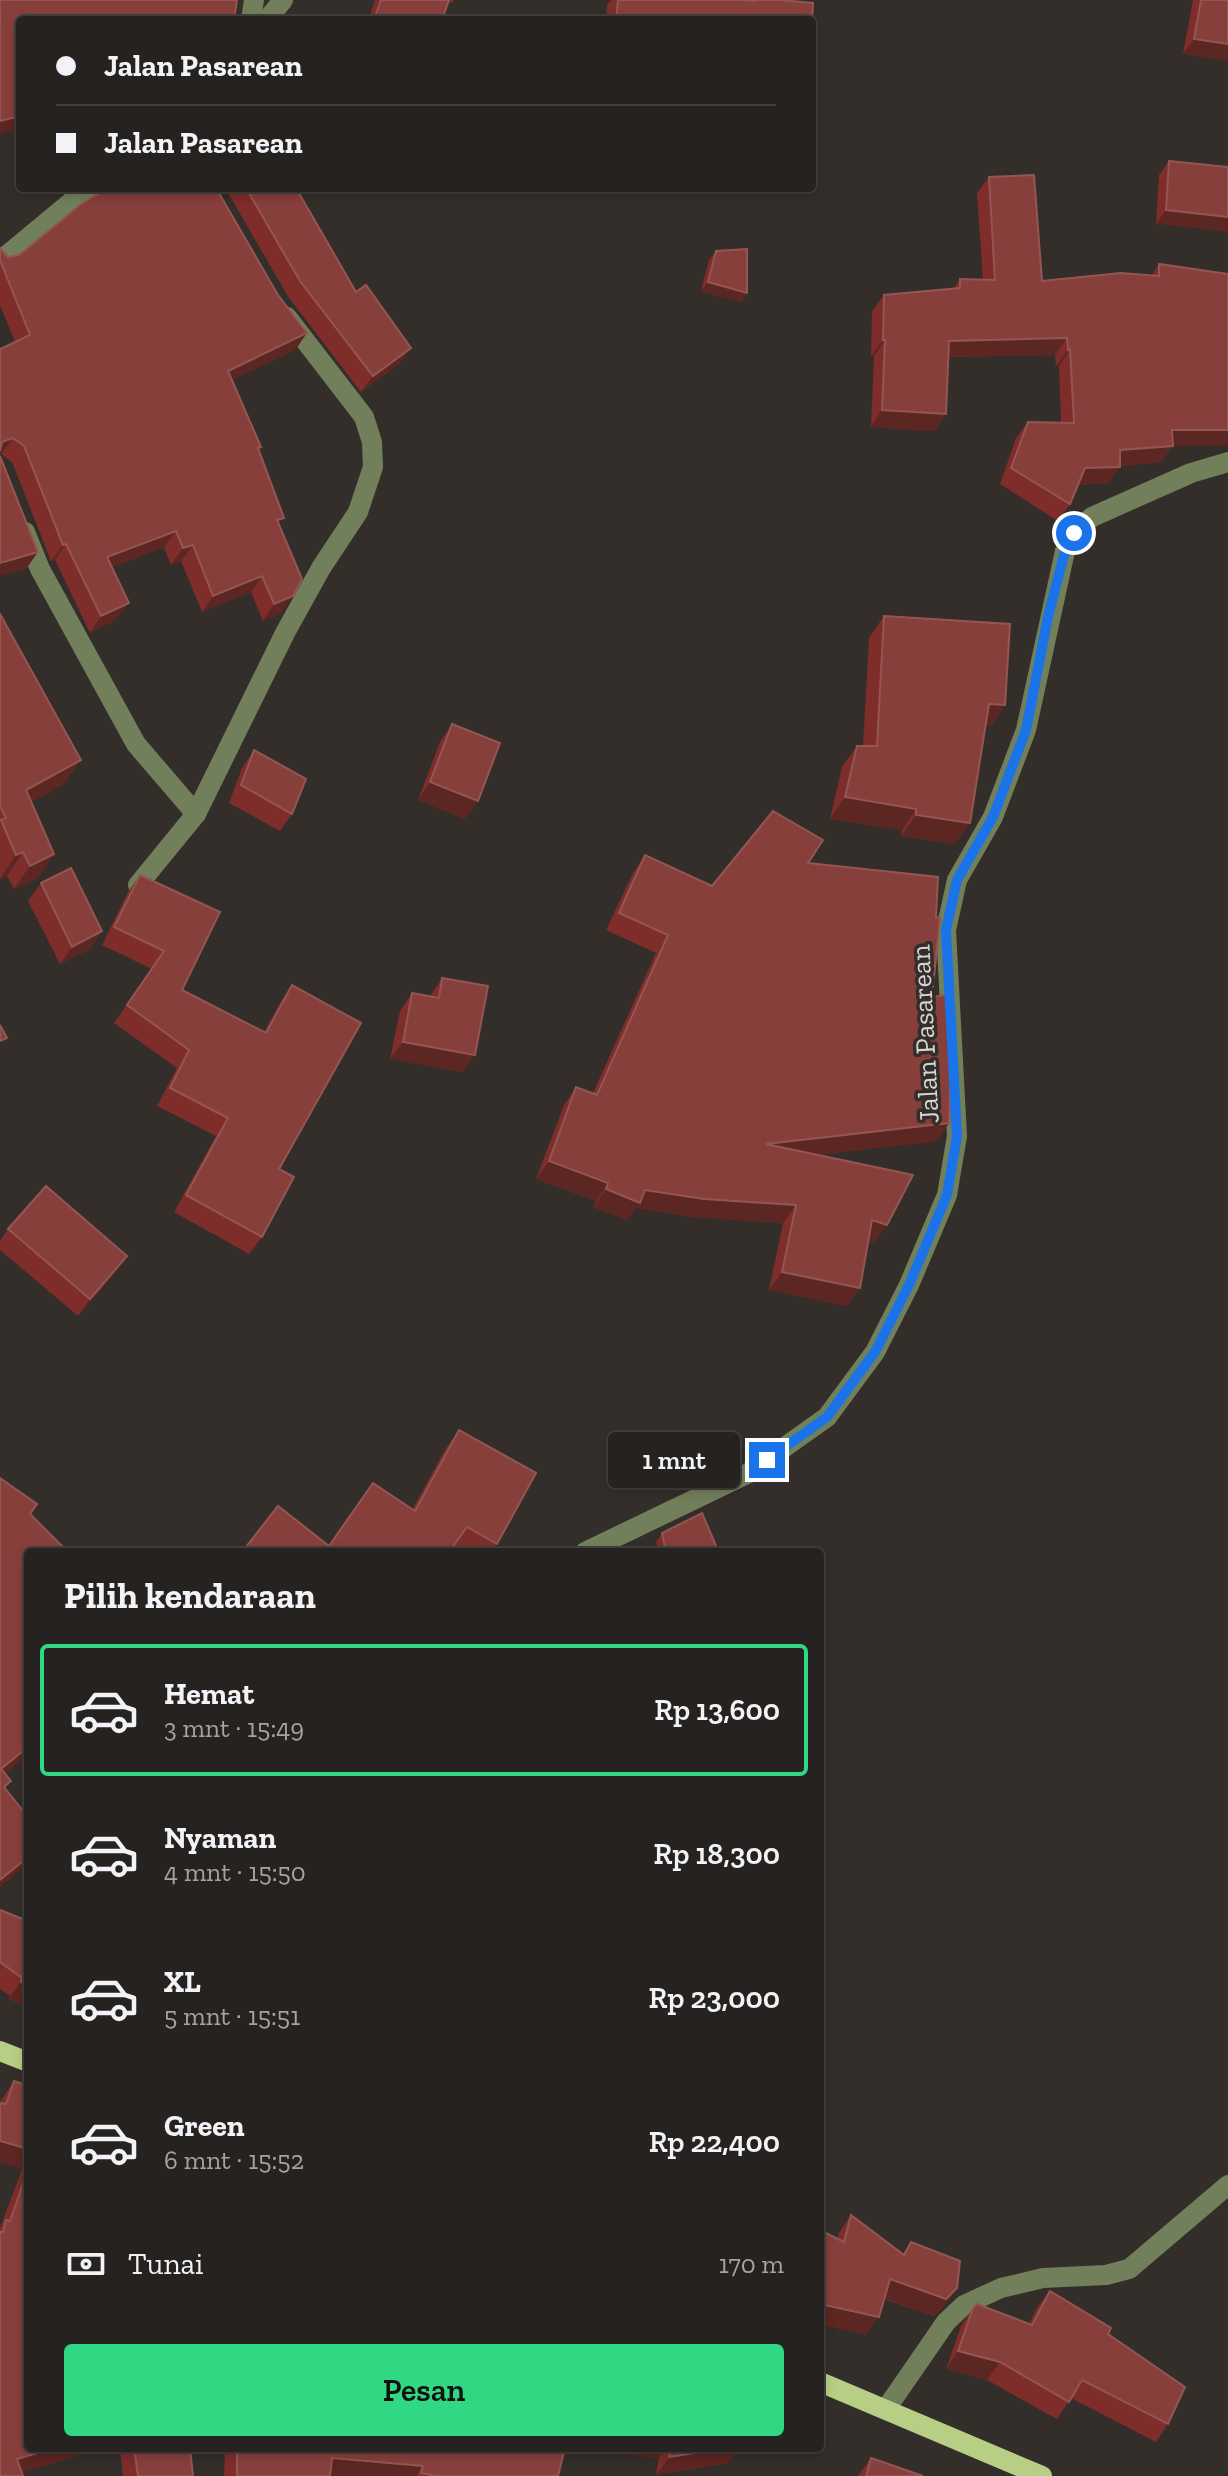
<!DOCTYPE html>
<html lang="id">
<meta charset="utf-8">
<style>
body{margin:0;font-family:"Zilla Slab",serif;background:#322f2d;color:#f1f3f6;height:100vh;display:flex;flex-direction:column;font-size:30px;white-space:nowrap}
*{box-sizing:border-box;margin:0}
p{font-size:26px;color:#a4a4a5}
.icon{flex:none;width:44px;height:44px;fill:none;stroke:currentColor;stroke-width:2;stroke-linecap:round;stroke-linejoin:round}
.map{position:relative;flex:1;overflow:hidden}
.drawer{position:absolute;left:24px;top:1548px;width:800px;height:904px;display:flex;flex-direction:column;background:#262220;border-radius:8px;box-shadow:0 4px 12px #0003,0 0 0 2px #423f3e}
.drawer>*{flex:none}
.top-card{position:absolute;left:16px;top:16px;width:800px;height:176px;border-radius:8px;box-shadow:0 4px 12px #0003,0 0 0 2px #423f3e;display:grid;align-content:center;height:176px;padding:0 40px;background:#262220}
.end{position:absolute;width:36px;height:36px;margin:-18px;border:10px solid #1a73e8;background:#fff;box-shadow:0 0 0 4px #fff}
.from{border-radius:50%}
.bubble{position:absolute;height:56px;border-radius:8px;background:#262220;box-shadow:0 4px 12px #0003,0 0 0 2px #423f3e;font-size:26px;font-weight:600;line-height:56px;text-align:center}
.top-card b{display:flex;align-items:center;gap:28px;height:76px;font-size:30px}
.top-card b+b{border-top:2px solid #423f3e}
.top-card i{width:20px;height:20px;background:#f1f3f6}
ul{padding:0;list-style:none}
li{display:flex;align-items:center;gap:24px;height:132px;margin:0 16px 12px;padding:0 24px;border:4px solid transparent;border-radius:8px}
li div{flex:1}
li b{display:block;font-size:30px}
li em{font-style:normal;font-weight:600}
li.on{border-color:#30d883}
li>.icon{width:72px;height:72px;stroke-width:1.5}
h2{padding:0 40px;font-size:36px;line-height:96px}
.pay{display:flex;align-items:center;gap:20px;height:88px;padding:0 40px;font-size:30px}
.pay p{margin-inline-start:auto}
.primary-button{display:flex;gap:16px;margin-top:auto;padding:16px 40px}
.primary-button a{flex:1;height:92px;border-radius:8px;background:#30d883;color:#111;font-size:32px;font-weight:600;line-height:92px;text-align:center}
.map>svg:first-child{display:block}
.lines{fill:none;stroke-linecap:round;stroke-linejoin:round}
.minor{stroke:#727f5b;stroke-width:20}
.major{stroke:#b6cf84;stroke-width:20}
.wall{fill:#7e2d2a}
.shaded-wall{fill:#5c2622}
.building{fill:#873f3c;stroke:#945653;stroke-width:2}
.route{stroke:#1a73e8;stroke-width:10}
.labels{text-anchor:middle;stroke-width:7;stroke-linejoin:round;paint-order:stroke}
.street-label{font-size:28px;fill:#d7d4d2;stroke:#332e2a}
</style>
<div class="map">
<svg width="1228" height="2476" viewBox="0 0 1228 2476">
<rect width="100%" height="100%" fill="#332e2a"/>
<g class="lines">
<!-- minor -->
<g class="minor">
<path d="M251,20L254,0"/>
<path d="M267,20L283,0"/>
<path d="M0,261L88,188"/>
<path d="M25,532L40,569L136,744L196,814"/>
<path d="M138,885L196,814L285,633L321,568L358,512L373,467L372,442L364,417L287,317"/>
<path d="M585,1552L747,1474L827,1417L875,1352L909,1285L947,1195L957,1136L946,930L957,880L993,817L1026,730L1065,551L1074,533L1092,517L1191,473L1228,462"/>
<path d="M886,2409L946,2322L964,2305L1001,2288L1043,2278L1106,2275L1129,2269L1228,2185"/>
</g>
<!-- major -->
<g class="major">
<path d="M0,2051L28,2062"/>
<path d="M820,2382L1042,2476"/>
</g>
</g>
<!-- wall -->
<g class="wall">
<path d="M375,0H454L452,3L448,1L442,20H368Z"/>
<path d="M611,0H742L753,1L754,0H781L812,20H606L607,5Z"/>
<path d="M1193,0H1228L1183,54Z"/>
<path d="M1169,161L1228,167L1156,224L1159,175Z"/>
<path d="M989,177L1042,281L1152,275L1159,264L1172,446L1161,462L1120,466L1109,483L1078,485L1070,504L1058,521L1000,484L1016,438L1028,422L1061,423L1059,366H1056L1055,355L948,357L946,414L934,431L871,427L874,356H871L872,311L884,295L953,289L960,279L983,280L977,193Z"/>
<path d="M225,188H296L356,292L411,348L399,364L361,392L289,298Z"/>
<path d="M0,248L8,257L296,349L232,380L261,447L259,450L279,525L281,613L263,621L251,592L202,612L181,561L171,565L164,547L112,567L117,619L90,633L55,560L51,561L12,462L1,454L0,455V349L15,342L0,305Z"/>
<path d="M716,251L747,293L741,302L701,291L709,260Z"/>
<path d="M0,614L64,784L31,802L54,854L38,878L14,889L7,876L0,879Z"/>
<path d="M884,616L1005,705L991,726H985L955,844L901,836L902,830L830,819L842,767L857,746H863L869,638Z"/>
<path d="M452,724L465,819L418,800L440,742Z"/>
<path d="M254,750L292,814L280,831L229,803L242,768Z"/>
<path d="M645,855L712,886L808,863L932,997L949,1123L937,1141L816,1155L887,1225L874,1243L868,1241L847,1306L769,1290L783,1223L692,1217L636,1208L627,1220L593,1207L596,1201L536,1179L564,1105L576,1087L593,1093L656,953L606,930L633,873Z"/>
<path d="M140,875L182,990L264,1032L280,1003L292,985L279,1169L262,1237L249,1254L174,1212L216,1136L157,1106L177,1068L114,1023L152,969L102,945L128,892Z"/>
<path d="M41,883L90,949L60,964L28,901Z"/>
<path d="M442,978L463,1072L390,1059L400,1011L412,993L430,996Z"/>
<path d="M8,1229L115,1273L78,1316L0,1250V1241Z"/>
<path d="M459,1430L497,1544L492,1552H461L453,1547L329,1546L412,1510L445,1450Z"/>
<path d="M662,1533L717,1548L714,1552H658L656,1542Z"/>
<path d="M0,1910L28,1921V2007L8,1999L10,1996L0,1989Z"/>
<path d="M14,2081L28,2086V2448H104L22,2472L0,2476V2228L22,2169L0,2102Z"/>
<path d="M851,2215L903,2254L911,2242L957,2288L945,2305L934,2316L884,2299L866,2335L820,2324V2230L838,2239L839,2233Z"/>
<path d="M1050,2291L1108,2334L1168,2424L1156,2442L1071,2398L1057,2419L987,2380L946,2369L961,2326L973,2308L1029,2324L1037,2308Z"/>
<path d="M120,2448H190L193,2476H123Z"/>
<path d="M225,2448H565L558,2476H224Z"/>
<path d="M605,2448H738L728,2463L656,2475L659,2458L603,2451Z"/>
<path d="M871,2458L923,2476H858Z"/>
</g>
<!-- shaded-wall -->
<g class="shaded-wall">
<path d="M1194,39L1228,44V61L1183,54Z"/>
<path d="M20,116V129L0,134V121Z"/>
<path d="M1166,210L1228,217V232L1156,224Z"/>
<path d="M708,282L747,293L741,302L701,291Z"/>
<path d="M307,333L296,349L217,387L228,371Z"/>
<path d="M1067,338L1055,355L938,357L949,341Z"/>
<path d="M883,340H885L874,356H871Z"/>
<path d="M411,348L399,364L361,392L373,376Z"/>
<path d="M1070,349L1059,366H1056L1068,350Z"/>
<path d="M882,410L946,414L934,431L871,427Z"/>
<path d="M1172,430H1228V446H1172L1161,462L1108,467L1120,450Z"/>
<path d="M13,438L1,454L0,455V445L2,442Z"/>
<path d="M1120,467L1109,483L1073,485L1085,468Z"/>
<path d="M176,531L164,547L95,573L107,557Z"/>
<path d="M66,544L55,560L51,561L63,545Z"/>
<path d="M193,545L181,561L171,565L183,548Z"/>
<path d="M38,552L26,569L0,576V563Z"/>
<path d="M262,576L251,592L202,612L213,596Z"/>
<path d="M293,596L281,613L263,621L274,604Z"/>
<path d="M129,603L117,619L90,633L101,616Z"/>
<path d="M989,704L1005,705L991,726L974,725Z"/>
<path d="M81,760L64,784L9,814L26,790Z"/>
<path d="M430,782L478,801L465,819L418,800Z"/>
<path d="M845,797L916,809L902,830L830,819Z"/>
<path d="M916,815L970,823L955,844L901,836Z"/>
<path d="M23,852L7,876L0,879L16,855Z"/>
<path d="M54,854L38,878L14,889L30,866Z"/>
<path d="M102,931L90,949L60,964L72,947Z"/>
<path d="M403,1042L475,1055L463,1072L390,1059Z"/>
<path d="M949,1123L937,1141L753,1162L766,1144Z"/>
<path d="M549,1161L608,1183L596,1201L536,1179Z"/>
<path d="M606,1189L645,1190L796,1205L783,1223L692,1217L636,1208L627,1220L593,1207Z"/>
<path d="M872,1220L887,1225L874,1243L860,1238Z"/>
<path d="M127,1256L115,1273L78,1316L90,1299Z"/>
<path d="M782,1272L860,1288L847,1306L769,1290Z"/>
<path d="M28,1747V1755L0,1778V1771Z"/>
<path d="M28,1857V1864L0,1887V1880Z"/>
<path d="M21,1982L28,1985V2007L8,1999Z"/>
<path d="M0,2141L28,2149V2160L22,2169L0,2162Z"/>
<path d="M890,2279L957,2288L945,2305L934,2316L878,2296Z"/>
<path d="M820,2304L879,2317L866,2335L820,2324Z"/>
<path d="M958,2351L1000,2362L987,2380L946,2369Z"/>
<path d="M55,2448H104L8,2476L17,2459Z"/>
<path d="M605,2448H666L659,2458L603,2451Z"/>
<path d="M727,2448H738L728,2463L656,2475L669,2457Z"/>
<path d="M332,2458L423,2466L416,2476H324Z"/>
</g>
<!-- building -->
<g class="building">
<path d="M0,0H237L234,20H20V116L0,121Z"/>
<path d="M381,0H449L442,20H374Z"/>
<path d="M618,0H742L755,1V0H781L813,3L812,20H616Z"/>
<path d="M1201,0H1228V44L1194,39Z"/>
<path d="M1169,161L1228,167V217L1166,210Z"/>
<path d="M1034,175L1042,281L1121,273L1159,276V264L1228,274V430H1172L1173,446L1120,450V467L1085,468L1070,504L1011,468L1028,422L1074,423L1070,349L1068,350L1067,338L949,341L946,414L882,410L885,340H883L884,295L960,288V279L995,280L989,177Z"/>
<path d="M108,188H216L278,295L307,333L228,371L261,447L258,448L284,518L277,520L302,579L293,596L274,604L262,576L213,596L193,545L183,548L176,531L107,557L129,603L101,616L66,544L63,545L24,446L13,438L2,442L0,451V349L30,335L0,260V248L8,257L19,255L81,204Z"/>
<path d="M246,188H296L356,292L366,285L411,348L373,376L300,281Z"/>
<path d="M747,249V293L708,282L716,251Z"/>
<path d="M0,456L38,552L0,563Z"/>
<path d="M0,614L81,760L26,790L54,854L30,866L23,852L16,855L1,820L6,818L0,806Z"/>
<path d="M884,616L1010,624L1005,705L989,704L970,823L916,815V809L845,797L857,746H877Z"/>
<path d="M452,724L500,743L478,801L430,782Z"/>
<path d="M254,750L306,779L292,814L241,785Z"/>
<path d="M773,811L823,840L808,863L938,877L936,917L940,918L932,997L946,995L952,1030L949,1123L766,1144L913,1175L887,1225L872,1220L860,1288L782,1272L796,1205L704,1199L645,1190L640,1203L606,1189L608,1183L549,1161L576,1087L597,1095L668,935L619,913L645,855L712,886Z"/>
<path d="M71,868L102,931L72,947L41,883Z"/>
<path d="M140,875L220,912L182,990L266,1033L292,985L361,1023L279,1169L294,1177L262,1237L186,1195L228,1118L170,1088L189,1050L127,1005L164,951L114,927Z"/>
<path d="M442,978L488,986L475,1055L403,1042L412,993L439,998Z"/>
<path d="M0,1025L7,1038L0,1041Z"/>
<path d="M46,1186L127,1256L90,1299L8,1229Z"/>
<path d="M459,1430L536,1473L497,1544L467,1527L449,1552H242L278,1506L329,1546L373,1483L415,1511Z"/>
<path d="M0,1478L37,1504L30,1514L68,1552H28V1747L1,1769L11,1781L4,1787L28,1817V1857L0,1880Z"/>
<path d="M702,1513L717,1548L707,1552H666L662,1533Z"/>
<path d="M0,1910L28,1921V1985L21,1982L22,1978L0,1962Z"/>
<path d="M14,2081L28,2086V2149L0,2141V2103L6,2104Z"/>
<path d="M28,2169V2448H55L17,2459L23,2476H0V2232H3L6,2220L10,2221Z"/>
<path d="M851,2215L904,2255L911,2242L960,2261L957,2288L946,2299L890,2279L879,2317L820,2304V2230L844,2242Z"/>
<path d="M1050,2291L1111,2328L1108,2334L1185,2387L1168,2424L1082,2380L1069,2402L1000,2362L958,2351L973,2308L977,2304L1032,2325Z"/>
<path d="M134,2448H190L193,2476H138Z"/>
<path d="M237,2448H565L558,2476H436L421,2473L423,2466L332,2458L330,2476H237Z"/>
<path d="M670,2448H727L669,2457Z"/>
<path d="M871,2458L923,2476H866Z"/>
</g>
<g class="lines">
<!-- route -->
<path class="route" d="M767,1460L827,1417L875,1352L909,1285L947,1195L957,1136L946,930L957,880L993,817L1026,730L1048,617L1065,551L1074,533"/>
</g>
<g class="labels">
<!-- street labels -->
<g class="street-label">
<text transform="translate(924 1034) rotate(-93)" y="10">Jalan Pasarean</text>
</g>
</g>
</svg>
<i class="end from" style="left:1074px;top:533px"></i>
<i class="end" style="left:767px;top:1460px"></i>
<div class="bubble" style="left:608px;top:1432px;width:132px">1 mnt</div>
<div class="top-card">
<b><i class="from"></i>Jalan Pasarean</b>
<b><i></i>Jalan Pasarean</b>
</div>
<section class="drawer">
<h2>Pilih kendaraan</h2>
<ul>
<li class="on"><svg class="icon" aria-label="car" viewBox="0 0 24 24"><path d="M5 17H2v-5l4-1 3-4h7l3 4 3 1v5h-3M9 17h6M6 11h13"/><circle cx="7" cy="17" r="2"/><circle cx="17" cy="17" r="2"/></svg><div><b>Hemat</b><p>3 mnt · 15:49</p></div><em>Rp 13,600</em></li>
<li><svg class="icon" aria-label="car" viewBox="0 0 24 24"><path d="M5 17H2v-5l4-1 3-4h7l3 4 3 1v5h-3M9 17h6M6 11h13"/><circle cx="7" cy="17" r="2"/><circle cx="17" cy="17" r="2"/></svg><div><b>Nyaman</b><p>4 mnt · 15:50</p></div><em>Rp 18,300</em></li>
<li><svg class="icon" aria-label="car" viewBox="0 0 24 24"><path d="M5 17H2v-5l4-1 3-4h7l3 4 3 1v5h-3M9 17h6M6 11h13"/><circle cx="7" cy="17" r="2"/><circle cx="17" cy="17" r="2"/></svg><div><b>XL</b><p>5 mnt · 15:51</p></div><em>Rp 23,000</em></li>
<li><svg class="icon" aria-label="car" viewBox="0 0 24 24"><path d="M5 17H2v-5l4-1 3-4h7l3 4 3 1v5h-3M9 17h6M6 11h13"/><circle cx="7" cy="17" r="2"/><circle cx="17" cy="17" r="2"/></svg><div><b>Green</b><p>6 mnt · 15:52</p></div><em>Rp 22,400</em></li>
</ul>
<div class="pay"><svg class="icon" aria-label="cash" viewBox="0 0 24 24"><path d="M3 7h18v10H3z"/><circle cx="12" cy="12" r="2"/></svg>Tunai<p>170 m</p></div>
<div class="primary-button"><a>Pesan</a></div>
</section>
</div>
